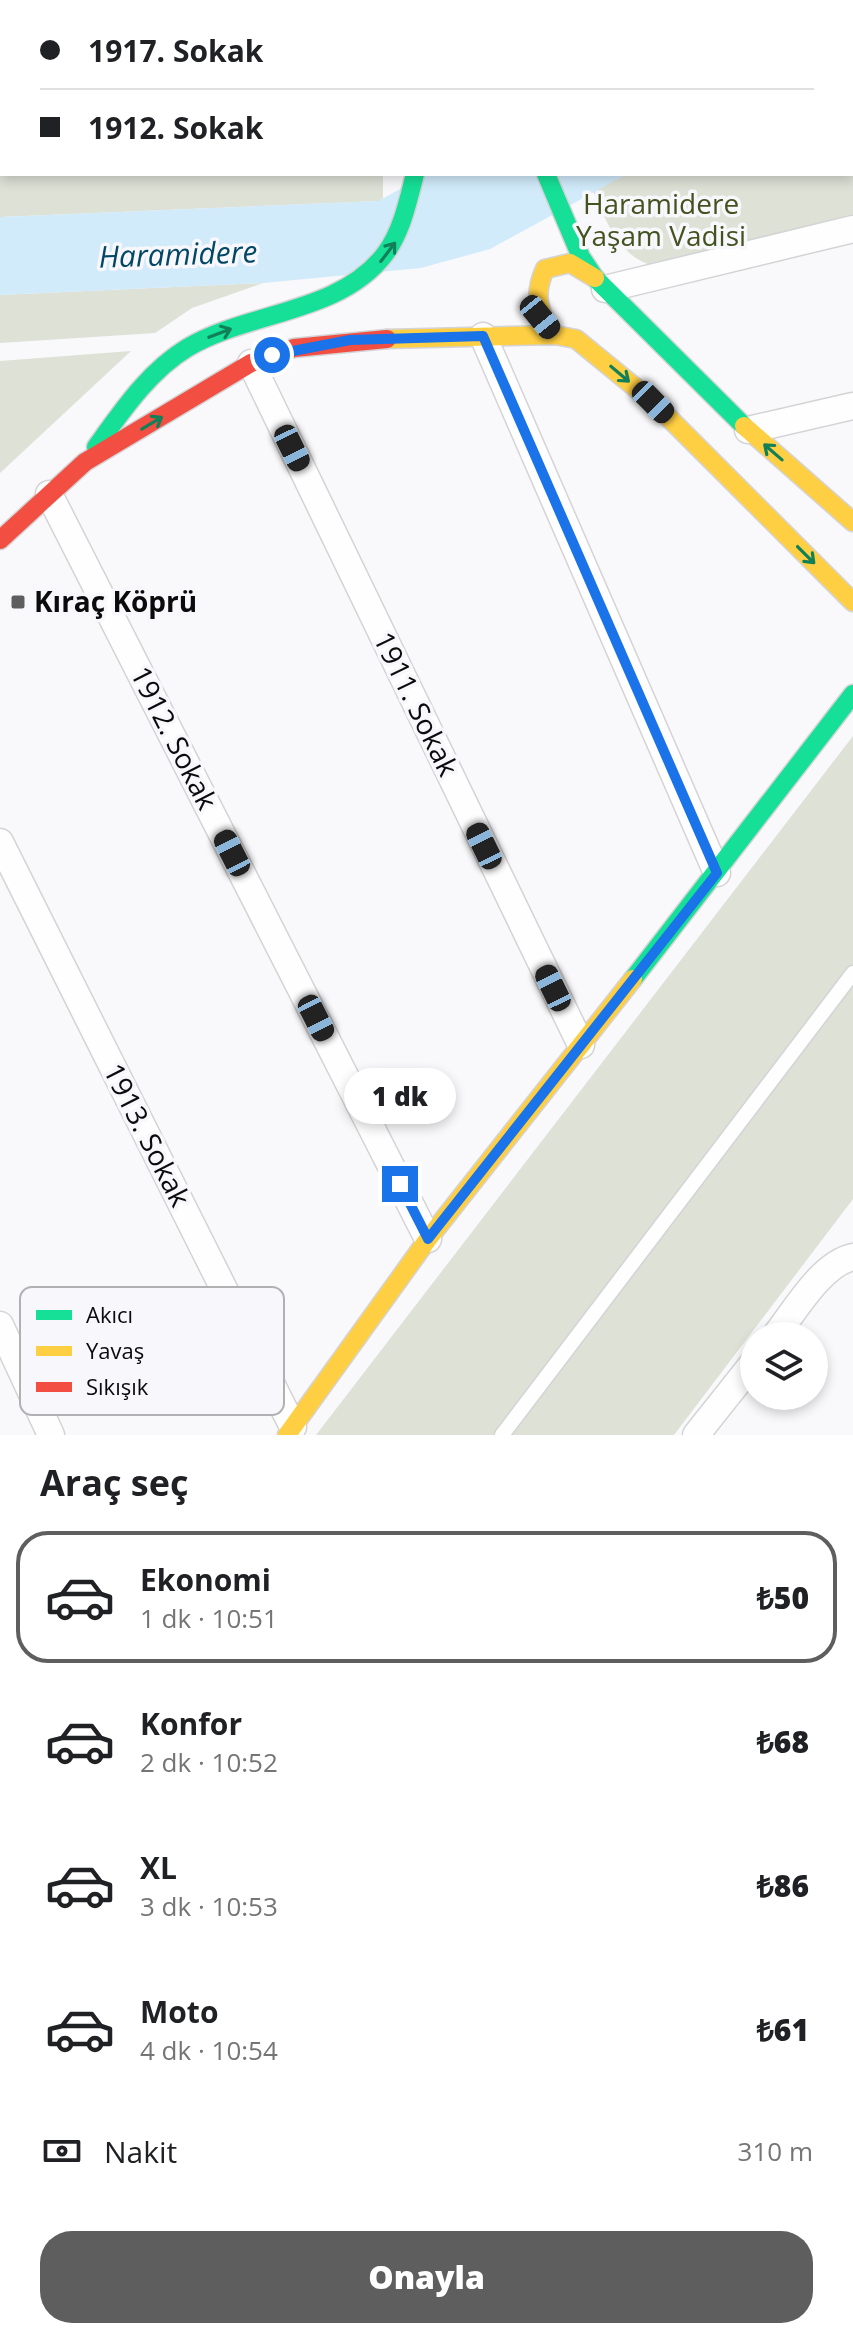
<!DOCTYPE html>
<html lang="tr">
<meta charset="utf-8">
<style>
body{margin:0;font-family:"Open Sans",sans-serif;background:#f6f6f6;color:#202124;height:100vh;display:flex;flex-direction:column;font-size:30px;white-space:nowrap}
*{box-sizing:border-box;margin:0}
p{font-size:26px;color:#757577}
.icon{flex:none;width:44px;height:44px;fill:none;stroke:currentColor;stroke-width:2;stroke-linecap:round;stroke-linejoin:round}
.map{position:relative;height:1435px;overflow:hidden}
.drawer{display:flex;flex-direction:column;background:#fff;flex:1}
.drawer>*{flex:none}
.banner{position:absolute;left:0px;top:0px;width:854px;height:176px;box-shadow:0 4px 12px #0003;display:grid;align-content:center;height:176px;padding:0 40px;background:#fff}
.controls{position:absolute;left:740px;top:1322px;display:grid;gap:16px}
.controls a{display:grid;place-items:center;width:88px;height:88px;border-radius:50%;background:#fff;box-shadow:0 4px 12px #0003;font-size:40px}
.end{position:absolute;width:36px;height:36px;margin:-18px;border:10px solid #1a73e8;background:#fff;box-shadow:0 0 0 4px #fff}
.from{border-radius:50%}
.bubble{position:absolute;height:56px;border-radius:28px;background:#fff;box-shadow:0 4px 12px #0003;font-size:26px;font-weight:800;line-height:56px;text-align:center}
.car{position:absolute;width:24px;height:48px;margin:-24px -12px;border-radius:10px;box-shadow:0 0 6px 2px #0007;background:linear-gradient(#222 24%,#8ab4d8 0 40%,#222 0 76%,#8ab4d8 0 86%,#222 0)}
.banner b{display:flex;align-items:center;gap:28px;height:76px;font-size:30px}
.banner b+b{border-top:2px solid #e0e0e0}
.banner i{width:20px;height:20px;background:#202124}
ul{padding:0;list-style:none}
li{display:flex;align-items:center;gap:24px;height:132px;margin:0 16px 12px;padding:0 24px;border:4px solid transparent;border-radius:32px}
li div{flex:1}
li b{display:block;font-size:30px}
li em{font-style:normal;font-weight:800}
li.active{border-color:#5e5e5f}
li>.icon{width:72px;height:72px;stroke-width:1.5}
h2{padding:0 40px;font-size:36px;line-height:96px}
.pay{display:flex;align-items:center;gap:20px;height:88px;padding:0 40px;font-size:30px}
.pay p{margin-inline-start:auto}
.cta{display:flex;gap:16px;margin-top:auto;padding:16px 40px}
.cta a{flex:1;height:92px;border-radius:32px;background:#5e5e5f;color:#fff;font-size:32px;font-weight:800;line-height:92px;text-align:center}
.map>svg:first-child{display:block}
.green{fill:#dde1d6}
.water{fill:#d1ebfb}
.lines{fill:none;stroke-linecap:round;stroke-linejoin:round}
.lane-casing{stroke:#d4d3d5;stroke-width:17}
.street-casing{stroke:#d4d3d5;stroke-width:29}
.fast-casing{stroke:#d4d3d5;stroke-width:21}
.slow-casing{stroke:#d4d3d5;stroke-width:21}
.jam-casing{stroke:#d4d3d5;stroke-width:21}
.lane{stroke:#fefefe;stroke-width:14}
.street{stroke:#fefefe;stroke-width:26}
.fast{stroke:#16e098;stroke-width:18}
.slow{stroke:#ffcf43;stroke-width:18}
.jam{stroke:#f24e42;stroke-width:18}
.oneway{stroke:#118059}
.route{stroke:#1a73e8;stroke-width:10}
.poi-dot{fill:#5e5e5f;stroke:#f8f7fb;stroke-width:3}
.labels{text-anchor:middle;stroke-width:7;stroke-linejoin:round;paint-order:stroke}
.park-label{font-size:28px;fill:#42531f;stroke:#f8f7fb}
.poi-label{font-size:28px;font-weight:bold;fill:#0b0b0c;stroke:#f8f7fb;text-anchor:start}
.street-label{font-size:28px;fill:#0b0b0c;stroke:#f8f7fb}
.water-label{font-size:30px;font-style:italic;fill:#004865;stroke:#f8f7fb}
.key{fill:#f8f7fb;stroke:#b1b0b3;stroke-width:2}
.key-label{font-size:22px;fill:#0b0b0c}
</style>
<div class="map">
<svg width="853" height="1435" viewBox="0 0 853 1435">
<rect width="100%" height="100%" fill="#f9f8fa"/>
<!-- green -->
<g class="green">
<path d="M853,74V215L657,267C619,258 607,223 593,191L627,174H852Z"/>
<path d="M0,154L2,174H383V198L379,201L0,217Z"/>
<path d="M263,283L192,308L155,333L0,343V295Z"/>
<path d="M131,351L0,473V361Z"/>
<path d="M853,736V1199L674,1435H316Z"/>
</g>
<!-- water -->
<path class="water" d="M428,174H627L490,249L421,268L263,283L0,295V217L378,201Z"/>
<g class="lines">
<!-- lane casing -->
<g class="lane-casing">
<path id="lane" d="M502,1435L853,973"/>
</g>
<!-- street casing -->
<g class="street-casing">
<g id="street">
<path d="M605,289L853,229"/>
<path d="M483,336L717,873"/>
<path d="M251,363L581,1045"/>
<path d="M748,430L853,406"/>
<path d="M49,494L428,1239"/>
<path d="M0,842L293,1427"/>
<path d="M0,1325L51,1435"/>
<path d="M775,1336C795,1311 821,1264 853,1257"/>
<path d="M696,1435L754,1362"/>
</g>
</g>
<!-- fast casing -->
<g class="fast-casing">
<g id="fast">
<path d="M546,174L581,257L595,278L744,426"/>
<path d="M96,447C122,411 149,371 187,348C249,311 339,314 385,254C402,231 408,201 415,174"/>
<path d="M633,979L853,694"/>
</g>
</g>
<!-- slow casing -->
<g class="slow-casing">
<g id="slow">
<path d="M0,57H2"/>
<path d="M555,335C538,313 533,295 545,269L570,263L595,278"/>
<path d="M387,339L555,335L576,339L653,402L853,602"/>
<path d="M744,426L853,522"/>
<path d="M287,1435L428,1239L633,979"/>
</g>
</g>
<!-- jam casing -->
<g class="jam-casing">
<g id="jam">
<path d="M507,2L509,0"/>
<path d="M555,2L556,0"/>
<path d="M0,3L4,0"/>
<path d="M0,540L85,462L251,363L294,348L387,339"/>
</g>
</g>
<!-- lane -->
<use href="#lane" class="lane"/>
<!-- street -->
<use href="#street" class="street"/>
<!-- fast -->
<use href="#fast" class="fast"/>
<!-- slow -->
<use href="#slow" class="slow"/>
<!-- jam -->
<use href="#jam" class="jam"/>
</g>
<!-- one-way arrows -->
<defs><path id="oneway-shaft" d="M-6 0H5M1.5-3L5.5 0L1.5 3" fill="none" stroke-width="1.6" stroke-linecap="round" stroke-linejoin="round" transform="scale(2)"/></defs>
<g class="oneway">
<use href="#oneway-shaft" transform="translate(388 252) rotate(-53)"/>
<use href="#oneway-shaft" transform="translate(220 333) rotate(-21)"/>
<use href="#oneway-shaft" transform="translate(620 374) rotate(40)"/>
<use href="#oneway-shaft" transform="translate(152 423) rotate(-31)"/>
<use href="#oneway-shaft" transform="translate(773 452) rotate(-139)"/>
<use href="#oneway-shaft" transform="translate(806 555) rotate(45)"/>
</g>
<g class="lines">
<!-- route -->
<path class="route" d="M272,355L350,340L483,336L717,873L428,1239L400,1184"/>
</g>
<!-- markers -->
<rect class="poi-dot" x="10" y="594" width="16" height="16" rx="4"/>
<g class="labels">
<!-- park labels -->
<g class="park-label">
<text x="661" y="214">Haramidere<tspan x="661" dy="32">Yaşam Vadisi</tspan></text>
</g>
<!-- poi labels -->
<g class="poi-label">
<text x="34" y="612">Kıraç Köprü</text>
</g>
<!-- street labels -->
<g class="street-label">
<text transform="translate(416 704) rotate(64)" y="10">1911. Sokak</text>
<text transform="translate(174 738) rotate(63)" y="10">1912. Sokak</text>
<text transform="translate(147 1135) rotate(63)" y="10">1913. Sokak</text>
</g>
<!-- water labels -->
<g class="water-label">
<text transform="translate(178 255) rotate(-2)" y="10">Haramidere</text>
</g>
</g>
<!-- legend -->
<rect x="20" y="1287" width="264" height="128" rx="12" class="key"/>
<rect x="36" y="1310" width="36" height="10" fill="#16e098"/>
<rect x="36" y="1346" width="36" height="10" fill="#ffcf43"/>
<rect x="36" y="1382" width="36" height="10" fill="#f24e42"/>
<g class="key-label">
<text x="86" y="1323">Akıcı</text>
<text x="86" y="1359">Yavaş</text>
<text x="86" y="1395">Sıkışık</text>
</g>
</svg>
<div class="controls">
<a><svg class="icon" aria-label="layers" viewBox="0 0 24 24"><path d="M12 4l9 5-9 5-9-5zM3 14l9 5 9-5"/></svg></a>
</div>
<i class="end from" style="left:272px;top:355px"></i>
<i class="end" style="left:400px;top:1184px"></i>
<div class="bubble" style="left:344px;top:1068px;width:112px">1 dk</div>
<i class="car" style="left:540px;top:317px;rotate:141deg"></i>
<i class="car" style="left:653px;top:402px;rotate:135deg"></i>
<i class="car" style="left:292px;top:448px;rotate:154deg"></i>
<i class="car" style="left:484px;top:846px;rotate:334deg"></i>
<i class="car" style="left:232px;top:853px;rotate:333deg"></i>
<i class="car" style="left:553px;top:988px;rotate:334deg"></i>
<i class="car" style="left:316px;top:1018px;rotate:153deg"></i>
<div class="banner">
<b><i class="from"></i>1917. Sokak</b>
<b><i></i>1912. Sokak</b>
</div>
</div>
<section class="drawer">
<h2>Araç seç</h2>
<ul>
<li class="active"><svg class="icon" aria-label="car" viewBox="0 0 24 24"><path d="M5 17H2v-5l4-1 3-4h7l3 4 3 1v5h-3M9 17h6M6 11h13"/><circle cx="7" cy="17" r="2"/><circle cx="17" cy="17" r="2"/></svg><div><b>Ekonomi</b><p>1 dk · 10:51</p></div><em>₺50</em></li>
<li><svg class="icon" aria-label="car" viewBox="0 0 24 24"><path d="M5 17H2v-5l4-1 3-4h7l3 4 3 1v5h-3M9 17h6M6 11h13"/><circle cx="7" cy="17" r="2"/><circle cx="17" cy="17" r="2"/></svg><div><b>Konfor</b><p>2 dk · 10:52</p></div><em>₺68</em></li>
<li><svg class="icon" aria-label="car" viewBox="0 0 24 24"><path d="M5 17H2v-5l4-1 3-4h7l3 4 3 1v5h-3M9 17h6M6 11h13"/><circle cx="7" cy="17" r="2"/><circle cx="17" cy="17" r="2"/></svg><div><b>XL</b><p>3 dk · 10:53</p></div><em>₺86</em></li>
<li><svg class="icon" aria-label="car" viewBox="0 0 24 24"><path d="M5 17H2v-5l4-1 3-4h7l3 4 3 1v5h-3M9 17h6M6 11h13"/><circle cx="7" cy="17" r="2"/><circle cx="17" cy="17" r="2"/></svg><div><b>Moto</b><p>4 dk · 10:54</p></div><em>₺61</em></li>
</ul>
<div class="pay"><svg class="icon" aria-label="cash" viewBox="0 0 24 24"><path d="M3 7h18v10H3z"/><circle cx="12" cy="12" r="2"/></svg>Nakit<p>310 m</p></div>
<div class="cta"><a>Onayla</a></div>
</section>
